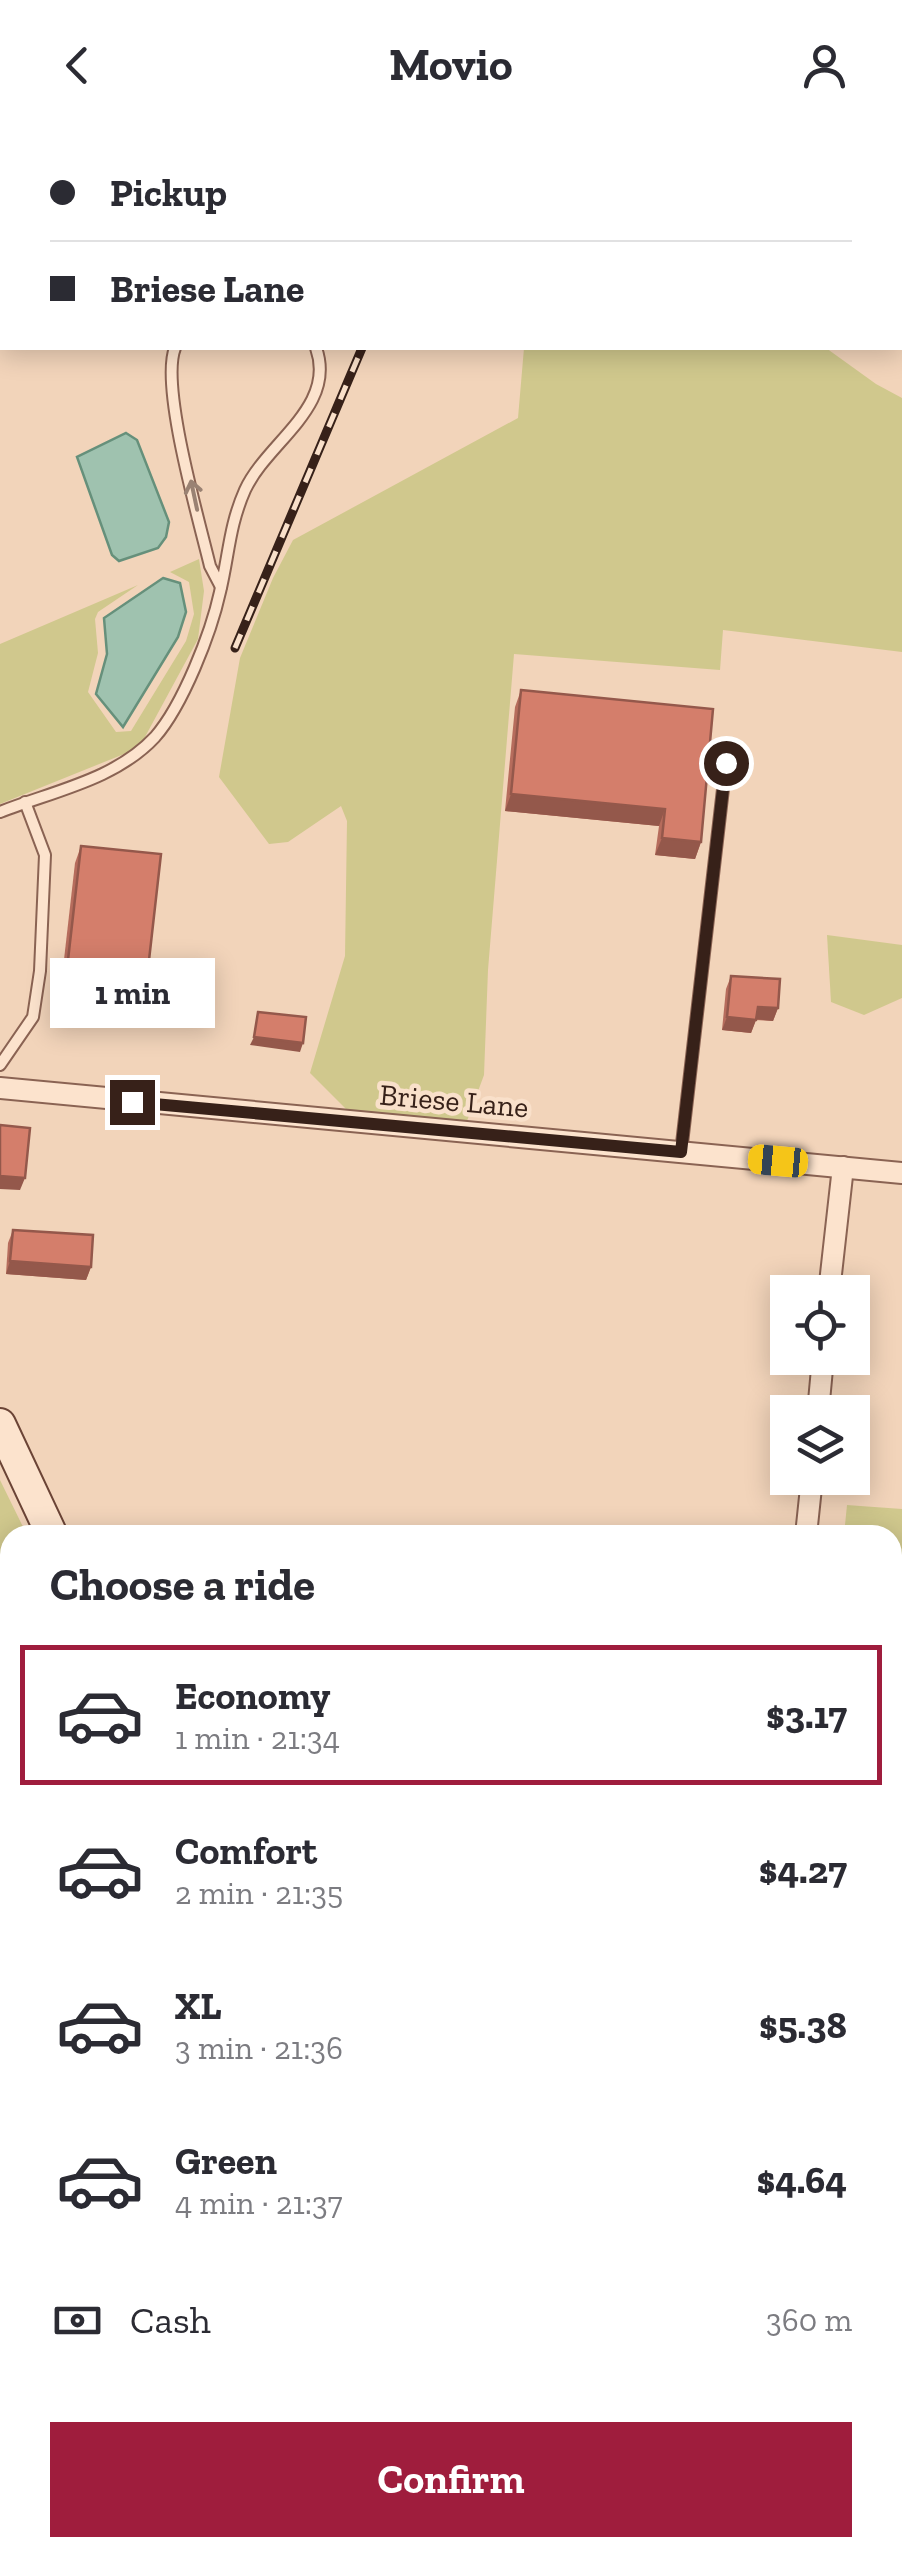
<!DOCTYPE html>
<meta charset="utf-8">
<style>
body{margin:0;font-family:"Zilla Slab",serif;background:#f7f7f7;color:#2b2b33;height:100vh;display:flex;flex-direction:column;font-size:38px;white-space:nowrap}
*{box-sizing:border-box;margin:0}
p{font-size:32px;color:#7c7c81}
.icon{flex:none;width:55px;height:55px;fill:none;stroke:currentColor;stroke-width:2;stroke-linecap:round;stroke-linejoin:round}
.map{position:relative;flex:1;overflow:hidden}
.side{position:absolute;left:0px;top:1395px;width:902px;height:1032px;display:flex;flex-direction:column;background:#fff;border-radius:30px 30px 0 0;box-shadow:0 5px 25px #0003}
.side>*{flex:none}
.banner{position:absolute;left:0px;top:0px;width:902px;height:220px;box-shadow:0 5px 25px #0003;display:grid;align-content:center;height:220px;padding:0 50px;background:#fff}
.controls{position:absolute;left:770px;top:1145px;display:grid;gap:20px}
.controls a{display:grid;place-items:center;width:100px;height:100px;border-radius:0px;background:#fff;box-shadow:0 5px 25px #0003;font-size:50px}
.end{position:absolute;width:45px;height:45px;margin:-22px;border:12px solid #372119;background:#fff;box-shadow:0 0 0 5px #fff}
.from{border-radius:50%}
.bubble{position:absolute;height:70px;border-radius:0px;background:#fff;box-shadow:0 5px 25px #0003;font-size:32px;font-weight:700;line-height:70px;text-align:center}
.car{position:absolute;width:30px;height:60px;margin:-30px -15px;border-radius:12px;box-shadow:0 0 8px 2px #0007;background:linear-gradient(#f5c518 24%,#345 0 40%,#f5c518 0 76%,#345 0 86%,#f5c518 0)}
.banner b{display:flex;align-items:center;gap:35px;height:95px;font-size:38px}
.banner b+b{border-top:2px solid #e1e1e2}
.banner i{width:25px;height:25px;background:#2b2b33}
ul{padding:0;list-style:none}
li{display:flex;align-items:center;gap:30px;height:140px;margin:0 20px 15px;padding:0 30px;border:5px solid transparent;border-radius:0px}
li div{flex:1}
li b{display:block;font-size:38px}
li em{font-style:normal;font-weight:700}
li.current{border-color:#9f1d3d}
li>.icon{width:90px;height:90px;stroke-width:1.5}
h2{padding:0 50px;font-size:45px;line-height:120px}
.pay{display:flex;align-items:center;gap:25px;height:110px;padding:0 50px;font-size:38px}
.pay p{margin-inline-start:auto}
.cta{display:flex;gap:20px;margin-top:auto;padding:20px 50px}
.cta a{flex:1;height:115px;border-radius:0px;background:#9f1d3d;color:#fff;font-size:40px;font-weight:700;line-height:115px;text-align:center}
header{display:flex;justify-content:space-between;align-items:center;height:130px;padding:0 50px;background:#fff;font-size:45px;font-weight:700}
.map>svg:first-child{display:block}
.green{fill:#d0c88d}
.water{fill:#9fc2af;stroke:#66907b;stroke-width:2.5}
.lines{fill:none;stroke-linecap:round;stroke-linejoin:round}
.lane-casing{stroke:#8a6353;stroke-width:14}
.street-casing{stroke:#8a6353;stroke-width:24}
.secondary-casing{stroke:#6b4436;stroke-width:34}
.lane{stroke:#fce3cd;stroke-width:10}
.street{stroke:#fce3cd;stroke-width:20}
.secondary{stroke:#fce3cd;stroke-width:30}
.rail-casing{stroke:#372119;stroke-width:9}
.rail{stroke:#f9e0ca;stroke-width:5;stroke-dasharray:15;stroke-linecap:butt}
.wall{fill:#b66c5c}
.shaded-wall{fill:#94584b}
.building{fill:#d47e6b;stroke:#94584b;stroke-width:2.5}
.oneway{stroke:#9a8273}
.route{stroke:#372119;stroke-width:12}
.labels{text-anchor:middle;stroke-width:9;stroke-linejoin:round;paint-order:stroke}
.street-label{font-size:30px;fill:#372119;stroke:#f9e0ca}
</style>
<header><svg class="icon" aria-label="back" viewBox="0 0 24 24"><path d="M15 5l-7 7 7 7"/></svg>Movio<svg class="icon" aria-label="person" viewBox="0 0 24 24"><circle cx="12" cy="8" r="4"/><path d="M4 21q1-7 8-7t8 7"/></svg></header>
<div class="map">
<svg width="902" height="2426" viewBox="0 0 902 2426">
<rect width="100%" height="100%" fill="#f2d4ba"/>
<!-- green -->
<g class="green">
<path d="M542,0H805L542,2Z"/>
<path d="M524,218H826L876,254L902,268V522L723,500L720,540L514,524L488,840L484,945L467,991L349,982L310,943L345,826L347,691L341,676L288,712L269,714L219,647L240,528L273,448L293,410L518,288Z"/>
<path d="M199,429L204,461L198,509L139,618L0,674V514L138,455L98,482L95,489L98,523L88,562L116,602L131,601L186,511L194,484L189,452L170,442Z"/>
<path d="M827,805L902,815V868L864,885L831,872Z"/>
<path d="M0,1350L27,1405H10V1461L0,1466Z"/>
<path d="M847,1375L902,1379V1505L893,1504L892,1405H844Z"/>
<path d="M892,1999H902V2110L893,2087Z"/>
<path d="M893,2282H902V2404L893,2402Z"/>
</g>
<!-- water -->
<g class="water">
<path d="M126,303L137,310L169,392L166,407L158,418L119,431L112,425L77,327Z"/>
<path d="M163,448L180,453L186,482L178,507L123,597L96,564L107,524L104,488Z"/>
</g>
<g class="lines">
<!-- lane casing -->
<g class="lane-casing">
<g id="lane">
<path d="M175,218C160,256 199,390 210,436L221,457"/>
<path d="M0,682C53,661 115,650 155,607C183,575 211,503 220,462C229,425 229,396 245,360C267,312 337,277 316,218"/>
<path d="M0,935L33,887L40,841L45,725L25,672"/>
<path d="M681,1022L726,633"/>
<path d="M0,1457L10,1452"/>
<path d="M351,2418V2426"/>
<path d="M435,2426L450,2418"/>
</g>
</g>
<!-- street casing -->
<g class="street-casing">
<g id="street">
<path d="M0,958L902,1043"/>
<path d="M829,1162L843,1037"/>
<path d="M818,1282L823,1228"/>
<path d="M806,1405L812,1348"/>
<path d="M0,1620L10,1615"/>
<path d="M0,1642L10,1641"/>
<path d="M0,1898H10"/>
<path d="M0,2375L10,2378"/>
<path d="M107,2418L125,2426"/>
<path d="M158,2426L162,2418"/>
</g>
</g>
<!-- secondary casing -->
<g class="secondary-casing">
<g id="secondary">
<path d="M0,1294L52,1405"/>
<path d="M392,2418L393,2426"/>
</g>
</g>
<!-- lane -->
<use href="#lane" class="lane"/>
<!-- street -->
<use href="#street" class="street"/>
<!-- secondary -->
<use href="#secondary" class="secondary"/>
<!-- rail casing -->
<g class="rail-casing">
<g id="rail">
<path d="M381,2L386,0"/>
<path d="M474,2L476,0"/>
<path d="M0,98L2,97"/>
<path d="M0,191L2,189"/>
<path d="M235,518L362,218"/>
</g>
</g>
<!-- rail -->
<use href="#rail" class="rail"/>
</g>
<!-- wall -->
<g class="wall">
<path d="M69,0H117L116,2H82Z"/>
<path d="M521,560L701,712L695,729L655,725L659,696L505,681L515,577Z"/>
<path d="M81,716L141,856L62,847L75,733Z"/>
<path d="M731,846L778,878L773,891L756,890L751,903L722,900L726,859Z"/>
<path d="M13,1100L91,1137L86,1150L6,1144L8,1113Z"/>
</g>
<!-- shaded-wall -->
<g class="shaded-wall">
<path d="M511,664L665,679L659,696L505,681Z"/>
<path d="M662,708L701,712L695,729L655,725Z"/>
<path d="M68,830L148,839L141,856L62,847Z"/>
<path d="M758,877L778,878L773,891L753,889Z"/>
<path d="M727,887L756,890L751,903L722,900Z"/>
<path d="M254,907L303,913L300,922L250,915Z"/>
<path d="M0,1046L25,1048L20,1060L0,1059Z"/>
<path d="M10,1131L91,1137L86,1150L6,1144Z"/>
</g>
<!-- building -->
<g class="building">
<path d="M521,560L713,579L701,712L662,708L665,679L511,664Z"/>
<path d="M81,716L161,724L148,839L68,830Z"/>
<path d="M731,846L780,849L778,878L758,877L756,890L727,887Z"/>
<path d="M258,882L306,887L303,913L254,907Z"/>
<path d="M0,995L30,998L25,1048L0,1046Z"/>
<path d="M13,1100L93,1105L91,1137L10,1131Z"/>
</g>
<!-- one-way arrows -->
<defs><path id="oneway-shaft" d="M-6 0H5M1.5-3L5.5 0L1.5 3" fill="none" stroke-width="1.6" stroke-linecap="round" stroke-linejoin="round" transform="scale(2.5)"/></defs>
<use class="oneway" href="#oneway-shaft" transform="translate(194 365) rotate(-102)"/>
<g class="lines">
<!-- route -->
<path class="route" d="M132,972L681,1022L726,633"/>
</g>
<g class="labels">
<!-- street labels -->
<g class="street-label">
<text transform="translate(454 971) rotate(5)" y="10">Briese Lane</text>
</g>
</g>
</svg>
<div class="controls">
<a><svg class="icon" aria-label="locate" viewBox="0 0 24 24"><circle cx="12" cy="12" r="6"/><path d="M12 2v4M12 18v4M2 12h4M18 12h4"/></svg></a>
<a><svg class="icon" aria-label="layers" viewBox="0 0 24 24"><path d="M12 4l9 5-9 5-9-5zM3 14l9 5 9-5"/></svg></a>
</div>
<i class="end from" style="left:726px;top:633px"></i>
<i class="end" style="left:132px;top:972px"></i>
<div class="bubble" style="left:50px;top:828px;width:165px">1 min</div>
<i class="car" style="left:778px;top:1031px;rotate:275deg"></i>
<div class="banner">
<b><i class="from"></i>Pickup</b>
<b><i></i>Briese Lane</b>
</div>
<section class="side">
<h2>Choose a ride</h2>
<ul>
<li class="current"><svg class="icon" aria-label="car" viewBox="0 0 24 24"><path d="M5 17H2v-5l4-1 3-4h7l3 4 3 1v5h-3M9 17h6M6 11h13"/><circle cx="7" cy="17" r="2"/><circle cx="17" cy="17" r="2"/></svg><div><b>Economy</b><p>1 min · 21:34</p></div><em>$3.17</em></li>
<li><svg class="icon" aria-label="car" viewBox="0 0 24 24"><path d="M5 17H2v-5l4-1 3-4h7l3 4 3 1v5h-3M9 17h6M6 11h13"/><circle cx="7" cy="17" r="2"/><circle cx="17" cy="17" r="2"/></svg><div><b>Comfort</b><p>2 min · 21:35</p></div><em>$4.27</em></li>
<li><svg class="icon" aria-label="car" viewBox="0 0 24 24"><path d="M5 17H2v-5l4-1 3-4h7l3 4 3 1v5h-3M9 17h6M6 11h13"/><circle cx="7" cy="17" r="2"/><circle cx="17" cy="17" r="2"/></svg><div><b>XL</b><p>3 min · 21:36</p></div><em>$5.38</em></li>
<li><svg class="icon" aria-label="car" viewBox="0 0 24 24"><path d="M5 17H2v-5l4-1 3-4h7l3 4 3 1v5h-3M9 17h6M6 11h13"/><circle cx="7" cy="17" r="2"/><circle cx="17" cy="17" r="2"/></svg><div><b>Green</b><p>4 min · 21:37</p></div><em>$4.64</em></li>
</ul>
<div class="pay"><svg class="icon" aria-label="cash" viewBox="0 0 24 24"><path d="M3 7h18v10H3z"/><circle cx="12" cy="12" r="2"/></svg>Cash<p>360 m</p></div>
<div class="cta"><a>Confirm</a></div>
</section>
</div>
